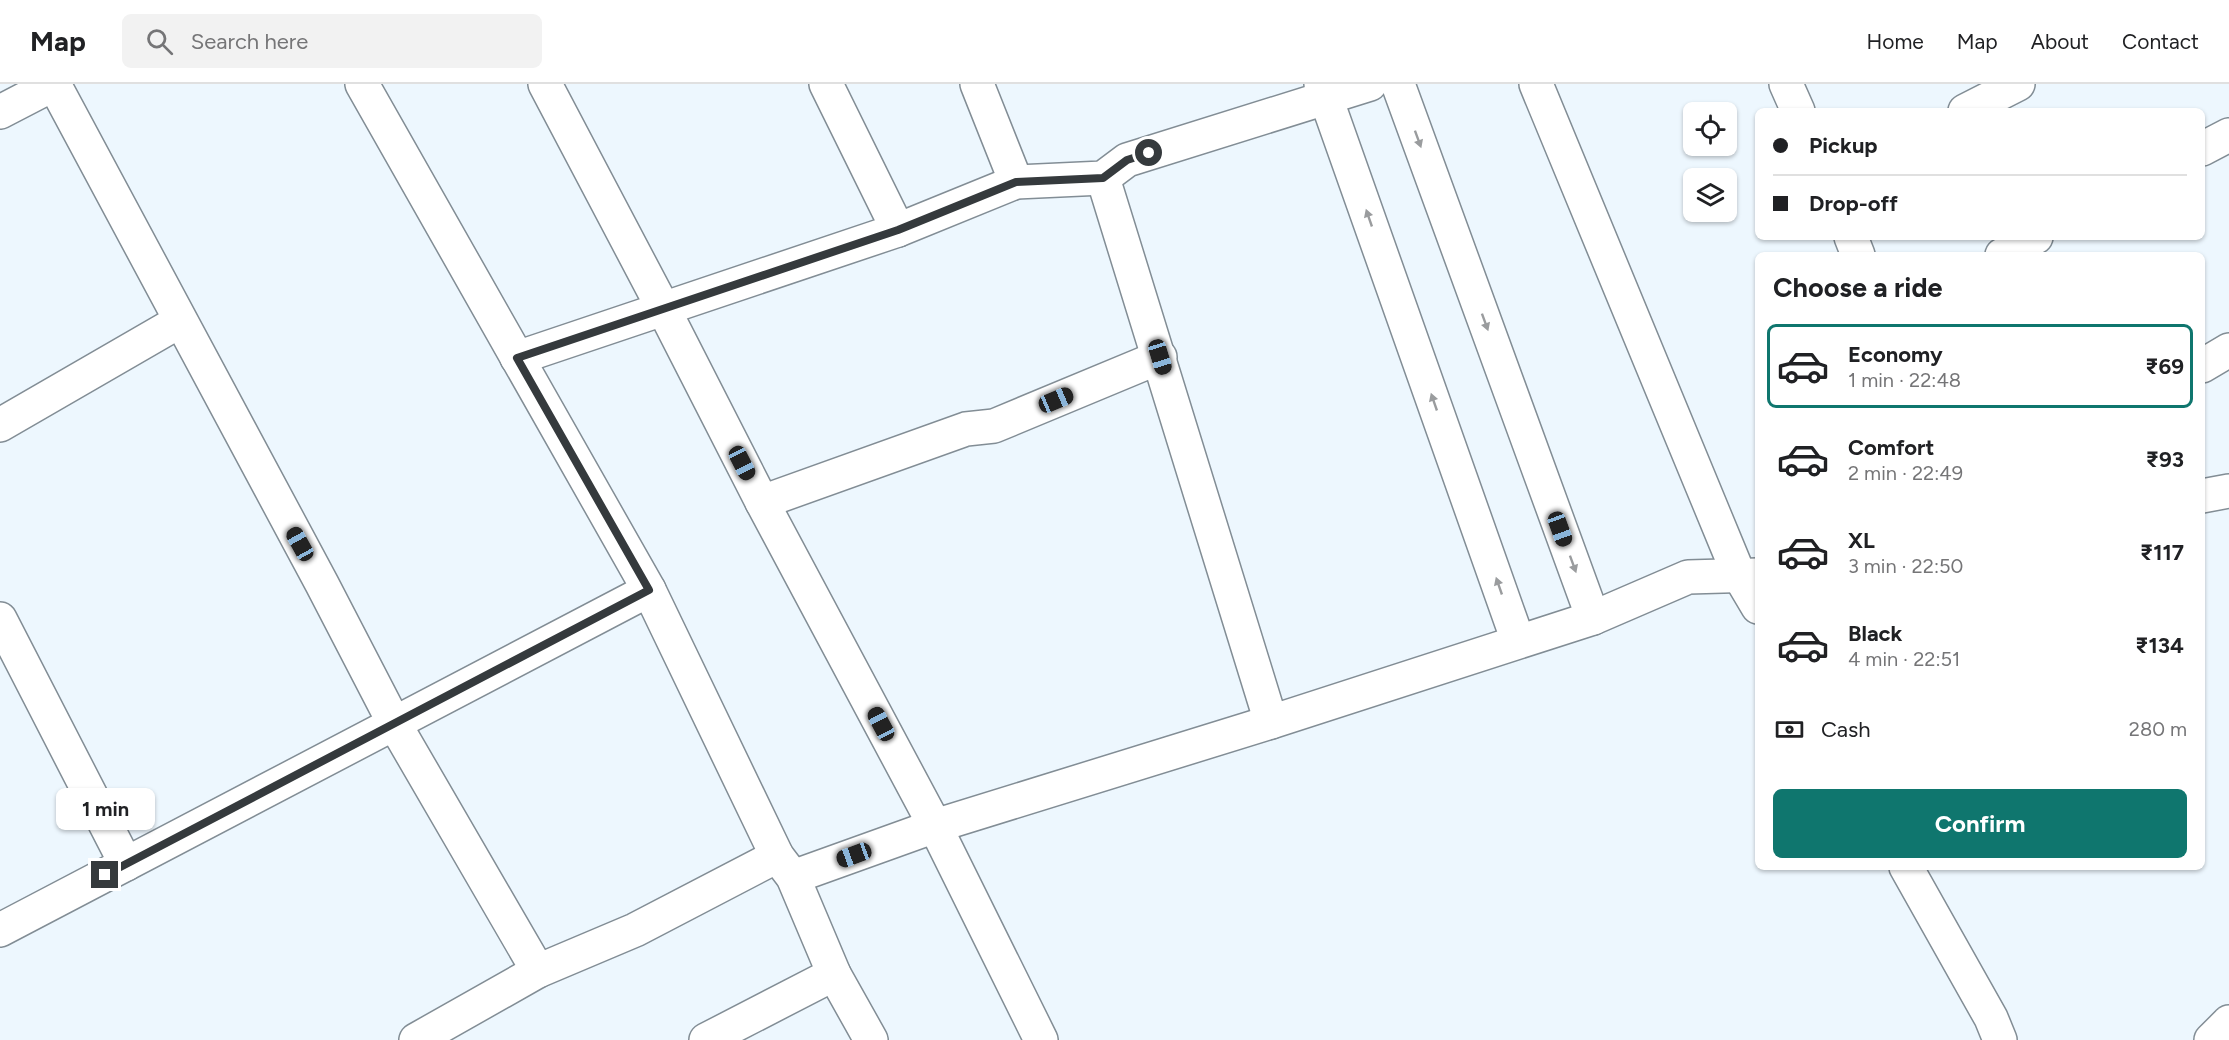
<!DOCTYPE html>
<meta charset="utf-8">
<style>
body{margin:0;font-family:Figtree,sans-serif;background:#f2f2f2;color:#202124;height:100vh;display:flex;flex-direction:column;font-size:22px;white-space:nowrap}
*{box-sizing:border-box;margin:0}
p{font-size:20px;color:#757577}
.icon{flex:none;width:33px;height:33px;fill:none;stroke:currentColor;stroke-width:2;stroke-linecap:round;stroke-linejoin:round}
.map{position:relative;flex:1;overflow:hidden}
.panel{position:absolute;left:1755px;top:168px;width:450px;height:618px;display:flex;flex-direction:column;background:#fff;border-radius:9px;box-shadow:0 2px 4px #0004}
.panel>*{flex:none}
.hud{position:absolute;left:1755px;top:24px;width:450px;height:132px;border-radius:9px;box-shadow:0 2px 4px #0004;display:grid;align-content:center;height:132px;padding:0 18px;background:#fff}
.buttons{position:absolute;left:1683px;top:18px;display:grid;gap:12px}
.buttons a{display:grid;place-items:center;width:54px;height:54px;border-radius:9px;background:#fff;box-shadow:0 2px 4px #0004;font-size:30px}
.end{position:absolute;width:27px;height:27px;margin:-14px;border:8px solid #353a3d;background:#fff;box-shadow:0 0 0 3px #fff}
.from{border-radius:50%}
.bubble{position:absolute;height:42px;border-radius:9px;background:#fff;box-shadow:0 2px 4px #0004;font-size:20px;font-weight:700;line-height:42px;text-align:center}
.car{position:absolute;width:18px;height:36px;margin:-18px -9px;border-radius:8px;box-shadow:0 0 4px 2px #0007;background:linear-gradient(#222 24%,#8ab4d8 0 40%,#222 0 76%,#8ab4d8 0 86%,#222 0)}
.hud b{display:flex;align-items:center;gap:21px;height:57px;font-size:22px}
.hud b+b{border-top:2px solid #e0e0e0}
.hud i{width:15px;height:15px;background:#202124}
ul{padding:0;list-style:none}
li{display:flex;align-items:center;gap:18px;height:84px;margin:0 12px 9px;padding:0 6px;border:3px solid transparent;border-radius:9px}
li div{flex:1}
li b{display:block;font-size:22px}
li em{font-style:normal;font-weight:700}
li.on{border-color:#0f766e}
li>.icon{width:54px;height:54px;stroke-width:1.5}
h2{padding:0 18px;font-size:27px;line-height:72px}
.pay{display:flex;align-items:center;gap:15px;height:66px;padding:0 18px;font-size:22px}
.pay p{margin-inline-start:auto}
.cta{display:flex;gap:12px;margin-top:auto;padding:12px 18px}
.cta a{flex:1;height:69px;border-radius:9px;background:#0f766e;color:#fff;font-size:24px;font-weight:700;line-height:69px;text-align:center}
header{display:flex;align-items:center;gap:36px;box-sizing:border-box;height:84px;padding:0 30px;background:#fff;border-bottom:2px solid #e0e0e0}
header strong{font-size:28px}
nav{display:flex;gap:33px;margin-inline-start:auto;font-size:21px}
.search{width:420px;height:54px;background:#f2f2f2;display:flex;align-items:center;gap:15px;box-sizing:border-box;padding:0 21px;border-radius:9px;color:#757577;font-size:22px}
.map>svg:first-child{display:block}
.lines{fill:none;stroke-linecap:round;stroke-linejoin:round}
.minor-casing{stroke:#828d95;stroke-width:36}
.minor{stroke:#fff;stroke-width:33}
.oneway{fill:#9a9c9e}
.route{stroke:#353a3d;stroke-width:8}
</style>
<header>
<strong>Map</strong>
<div class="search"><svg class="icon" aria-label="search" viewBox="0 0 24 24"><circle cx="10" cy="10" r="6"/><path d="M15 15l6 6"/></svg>Search here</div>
<nav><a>Home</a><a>Map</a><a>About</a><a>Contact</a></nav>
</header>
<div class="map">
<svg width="2229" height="956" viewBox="0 0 2229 956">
<rect width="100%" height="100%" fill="#edf7fe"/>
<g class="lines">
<!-- minor casing -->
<g class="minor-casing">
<g id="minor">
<path d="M54,0L322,500L394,639L538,887"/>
<path d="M545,0L663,224L762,418L935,742L1041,956"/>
<path d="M826,0L898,146"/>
<path d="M977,0L1016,98"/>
<path d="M1321,0L1518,557"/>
<path d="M1398,0L1593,534"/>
<path d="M1536,0L1739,491L1758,523"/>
<path d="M1786,0L1798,27"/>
<path d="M1965,27L2018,0"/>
<path d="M0,28L54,0"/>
<path d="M2202,65L2229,51"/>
<path d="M1103,94L1271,638"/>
<path d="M1851,153L1858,171"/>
<path d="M2002,171L2036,153"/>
<path d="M517,274L898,146L1016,98L1103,94L1127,76L1370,0"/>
<path d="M2202,282L2229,266"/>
<path d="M0,341L180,237"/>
<path d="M2202,412L2229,407"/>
<path d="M762,418L966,345L994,342L1160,273"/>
<path d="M649,506L777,772L793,793L834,890L871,956"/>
<path d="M0,535L126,780"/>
<path d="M1906,783L1991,934L2000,956"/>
<path d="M793,793L935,742L1271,638L1593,534L1688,493L1758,491"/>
<path d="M0,846L649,506L362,0"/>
<path d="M416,956L538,887L635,846L777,772"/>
<path d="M706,956L834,890"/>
<path d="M2211,956L2229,938"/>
</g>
</g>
<!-- minor -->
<use href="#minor" class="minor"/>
</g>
<!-- one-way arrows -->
<defs><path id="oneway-solid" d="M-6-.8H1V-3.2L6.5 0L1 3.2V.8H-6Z" transform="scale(1.5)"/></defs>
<g class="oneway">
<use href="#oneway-solid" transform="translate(1418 55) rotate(70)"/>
<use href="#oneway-solid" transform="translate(1369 134) rotate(-109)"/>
<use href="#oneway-solid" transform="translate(1485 238) rotate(70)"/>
<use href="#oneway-solid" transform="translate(1434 318) rotate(-109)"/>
<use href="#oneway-solid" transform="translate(1573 480) rotate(70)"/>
<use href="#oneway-solid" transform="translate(1499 502) rotate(-109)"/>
</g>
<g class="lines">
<!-- route -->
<path class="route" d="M105,791L649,506L517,274L898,146L1016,98L1103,94L1127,76L1149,69"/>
</g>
</svg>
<div class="buttons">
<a><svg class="icon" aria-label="locate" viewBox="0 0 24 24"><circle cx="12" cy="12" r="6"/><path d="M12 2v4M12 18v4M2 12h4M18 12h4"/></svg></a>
<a><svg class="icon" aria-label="layers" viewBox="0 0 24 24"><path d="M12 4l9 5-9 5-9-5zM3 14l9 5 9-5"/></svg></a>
</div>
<i class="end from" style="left:1149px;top:69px"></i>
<i class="end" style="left:105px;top:791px"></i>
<div class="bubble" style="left:56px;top:704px;width:99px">1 min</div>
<i class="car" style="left:1160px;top:273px;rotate:163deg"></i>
<i class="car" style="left:1056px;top:316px;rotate:67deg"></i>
<i class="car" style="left:742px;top:379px;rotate:153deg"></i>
<i class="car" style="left:1560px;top:445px;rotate:160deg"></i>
<i class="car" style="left:300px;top:460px;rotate:331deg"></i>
<i class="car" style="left:881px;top:640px;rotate:332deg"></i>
<i class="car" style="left:854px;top:771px;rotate:250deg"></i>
<div class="hud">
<b><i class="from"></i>Pickup</b>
<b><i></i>Drop-off</b>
</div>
<section class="panel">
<h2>Choose a ride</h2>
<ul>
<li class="on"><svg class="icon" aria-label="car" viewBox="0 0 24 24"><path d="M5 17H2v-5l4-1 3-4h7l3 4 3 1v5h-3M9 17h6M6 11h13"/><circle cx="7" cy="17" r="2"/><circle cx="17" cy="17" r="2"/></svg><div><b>Economy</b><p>1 min · 22:48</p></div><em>₹69</em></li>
<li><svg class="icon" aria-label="car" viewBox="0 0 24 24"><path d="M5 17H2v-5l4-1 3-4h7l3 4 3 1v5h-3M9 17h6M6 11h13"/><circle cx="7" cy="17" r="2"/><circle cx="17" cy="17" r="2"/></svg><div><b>Comfort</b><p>2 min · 22:49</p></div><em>₹93</em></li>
<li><svg class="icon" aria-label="car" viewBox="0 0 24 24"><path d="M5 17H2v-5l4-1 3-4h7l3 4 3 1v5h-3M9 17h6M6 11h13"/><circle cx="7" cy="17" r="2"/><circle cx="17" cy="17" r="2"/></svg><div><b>XL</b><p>3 min · 22:50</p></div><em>₹117</em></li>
<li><svg class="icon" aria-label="car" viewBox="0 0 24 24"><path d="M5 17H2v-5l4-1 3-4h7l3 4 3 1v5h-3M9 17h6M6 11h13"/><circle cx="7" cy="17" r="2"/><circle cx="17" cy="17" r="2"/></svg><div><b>Black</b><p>4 min · 22:51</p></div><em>₹134</em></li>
</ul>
<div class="pay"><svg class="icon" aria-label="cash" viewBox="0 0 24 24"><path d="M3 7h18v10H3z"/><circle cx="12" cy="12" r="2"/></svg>Cash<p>280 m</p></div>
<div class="cta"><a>Confirm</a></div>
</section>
</div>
